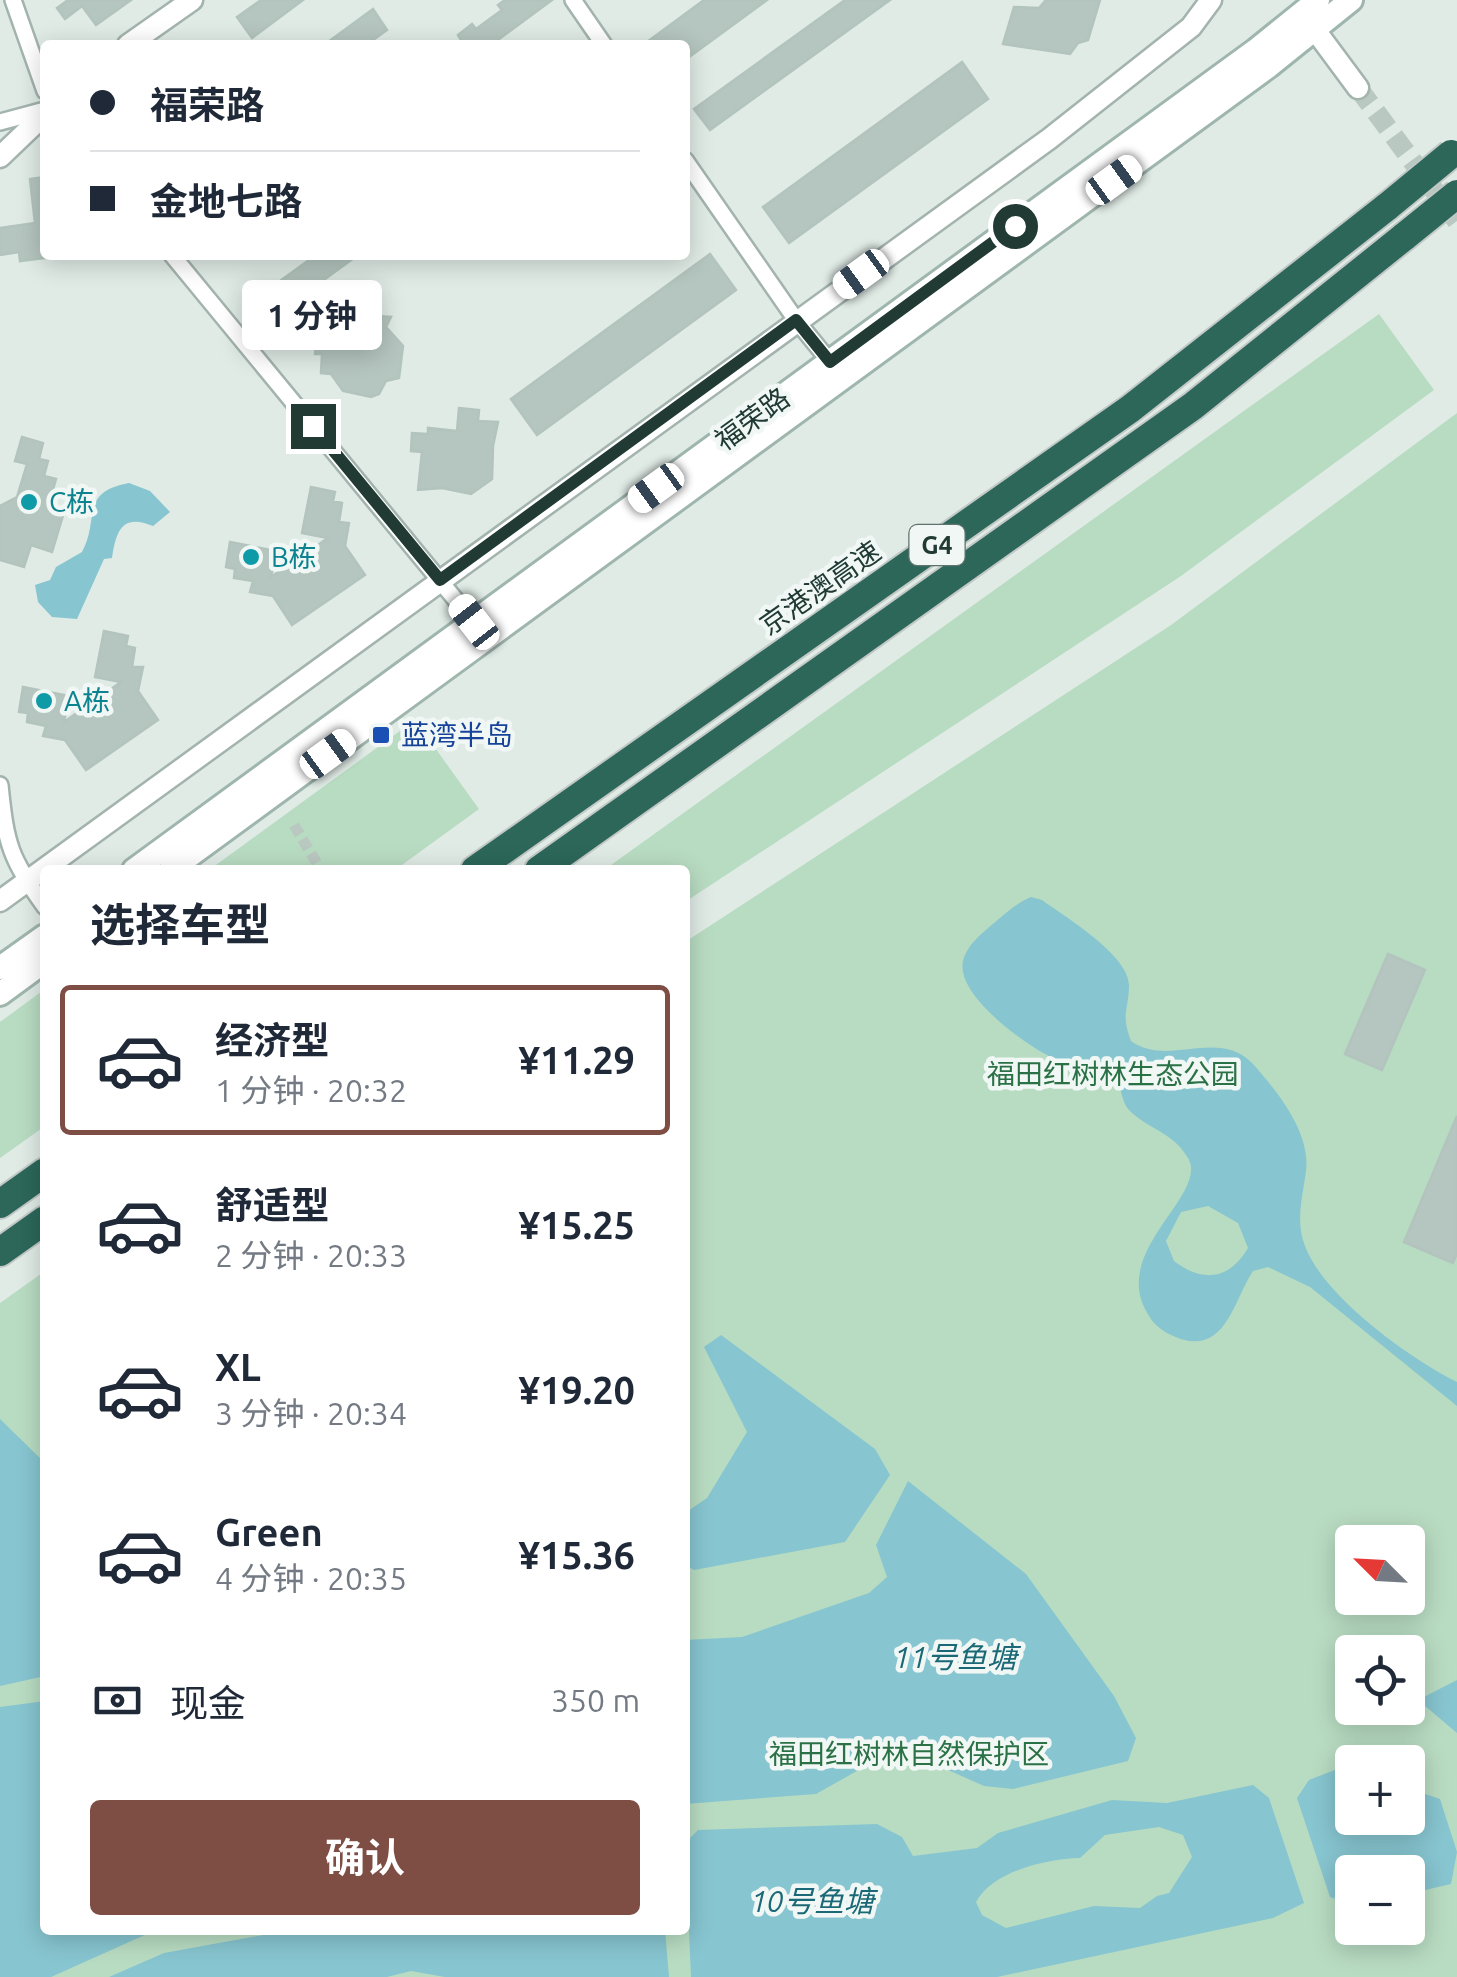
<!DOCTYPE html>
<html lang="zh">
<meta charset="utf-8">
<style>
body{margin:0;font-family:Ubuntu,"Noto Sans SC",sans-serif;background:#f6f6f7;color:#1f2937;height:100vh;display:flex;flex-direction:column;font-size:38px;white-space:nowrap}
*{box-sizing:border-box;margin:0}
p{font-size:32px;color:#747a83}
.icon{flex:none;width:55px;height:55px;fill:none;stroke:currentColor;stroke-width:2;stroke-linecap:round;stroke-linejoin:round}
.map{position:relative;flex:1;overflow:hidden}
.sheet{position:absolute;left:40px;top:865px;width:650px;height:1070px;display:flex;flex-direction:column;background:#fff;border-radius:10px;box-shadow:0 5px 25px #0003}
.sheet>*{flex:none}
.guide{position:absolute;left:40px;top:40px;width:650px;height:220px;border-radius:10px;box-shadow:0 5px 25px #0003;display:grid;align-content:center;height:220px;padding:0 50px;background:#fff}
.needle{width:65px;rotate:294deg}
.fabs{position:absolute;left:1335px;top:1525px;display:grid;gap:20px}
.fabs a{display:grid;place-items:center;width:90px;height:90px;border-radius:10px;background:#fff;box-shadow:0 5px 25px #0003;font-size:50px}
.end{position:absolute;width:45px;height:45px;margin:-22px;border:12px solid #213b34;background:#fff;box-shadow:0 0 0 5px #fff}
.from{border-radius:50%}
.bubble{position:absolute;height:70px;border-radius:10px;background:#fff;box-shadow:0 5px 25px #0003;font-size:32px;font-weight:700;line-height:70px;text-align:center}
.car{position:absolute;width:30px;height:60px;margin:-30px -15px;border-radius:12px;box-shadow:0 0 8px 2px #0007;background:linear-gradient(#fff 24%,#345 0 40%,#fff 0 76%,#345 0 86%,#fff 0)}
.guide b{display:flex;align-items:center;gap:35px;height:95px;font-size:38px}
.guide b+b{border-top:2px solid #e0e1e3}
.guide i{width:25px;height:25px;background:#1f2937}
ul{padding:0;list-style:none}
li{display:flex;align-items:center;gap:30px;height:150px;margin:0 20px 15px;padding:0 30px;border:5px solid transparent;border-radius:10px}
li div{flex:1}
li b{display:block;font-size:38px}
li em{font-style:normal;font-weight:700}
li.active{border-color:#7e4e45}
li>.icon{width:90px;height:90px;stroke-width:1.5}
h2{padding:0 50px;font-size:45px;line-height:120px}
.pay{display:flex;align-items:center;gap:25px;height:110px;padding:0 50px;font-size:38px}
.pay p{margin-inline-start:auto}
.action{display:flex;gap:20px;margin-top:auto;padding:20px 50px}
.action a{flex:1;height:115px;border-radius:10px;background:#7e4e45;color:#fff;font-size:40px;font-weight:700;line-height:115px;text-align:center}
.map>svg:first-child{display:block}
.green{fill:#b8dcc2;fill-rule:evenodd}
.water{fill:#87c5d0;fill-rule:evenodd}
.building{fill:#b5c5bf;stroke:#b2c4bd;stroke-width:2.5}
.lines{fill:none;stroke-linecap:round;stroke-linejoin:round}
.pedestrian-tunnel{stroke:#bac8c2;stroke-width:11;stroke-dasharray:11 5.5;stroke-linecap:butt}
.tertiary-tunnel{stroke:#bac8c2;stroke-width:20;stroke-dasharray:20 10;stroke-linecap:butt}
.minor-casing{stroke:#a3b3ad;stroke-width:20}
.tertiary-casing{stroke:#a3b3ad;stroke-width:25}
.secondary-casing{stroke:#9fb6ae;stroke-width:28}
.motorway-casing{stroke:#c1c8c6;stroke-width:32}
.minor{stroke:#fff;stroke-width:15}
.tertiary{stroke:#fff;stroke-width:20}
.secondary{stroke:#fff;stroke-width:22}
.motorway{stroke:#2c675a;stroke-width:28}
.motorway-bridge-casing{stroke:#c1c8c6;stroke-width:32;stroke-linecap:butt}
.motorway-bridge{stroke:#2c675a;stroke-width:28}
.route{stroke:#213b34;stroke-width:12}
.culture-dot{fill:#0f9aa8;stroke:#f0f7f4;stroke-width:4}
.transit-dot{fill:#1a4fb4;stroke:#f0f7f4;stroke-width:4}
.labels{text-anchor:middle;stroke-width:9;stroke-linejoin:round;paint-order:stroke}
.shield{fill:#f0f7f4;stroke:#5f736e;stroke-width:2.5}
.shield-label{font-size:25px;font-weight:bold;fill:#213b34}
.street-label{font-size:28px;fill:#213b34;stroke:#f0f7f4}
.culture-label{font-size:28px;fill:#0d838f;stroke:#f0f7f4;text-anchor:start}
.transit-label{font-size:28px;fill:#164399;stroke:#f0f7f4;text-anchor:start}
.park-label{font-size:28px;fill:#2b7146;stroke:#f0f7f4}
.water-label{font-size:30px;font-style:italic;fill:#1b6876;stroke:#f0f7f4}
</style>
<div class="map">
<svg width="1457" height="1977" viewBox="0 0 1457 1977">
<rect width="100%" height="100%" fill="#e0ebe6"/>
<!-- green -->
<g class="green">
<path d="M1379,314L1434,390L1181,576L685,902V870H604Z"/>
<path d="M1457,413V1977H0V1303L45,1271V1930H685V942L1171,625ZM1352,1542H1408V1598H1352ZM1352,1652H1408V1708H1352ZM1352,1762H1408V1818H1352ZM1352,1872H1408V1928H1352Z"/>
<path d="M415,720L479,809L395,870H209Z"/>
<path d="M45,989V1126L0,1158V1022Z"/>
</g>
<!-- water -->
<g class="water">
<path d="M129,483L150,491L170,512L153,526C122,513 116,531 112,558L104,559L77,619L52,617L38,602L35,585L50,580L56,567L82,552C100,519 79,492 129,483Z"/>
<path d="M1031,897L1042,900C1065,917 1131,956 1129,987C1128,1012 1121,1014 1131,1041C1168,1068 1218,1027 1253,1064C1277,1091 1311,1133 1306,1171C1303,1195 1295,1222 1305,1246C1324,1297 1409,1358 1457,1382V1406L1310,1287L1268,1267L1253,1271C1233,1301 1225,1361 1171,1335C1158,1329 1151,1321 1145,1309C1114,1248 1209,1194 1188,1158C1173,1132 1148,1129 1130,1111C1120,1101 1123,1086 1113,1077C1097,1063 1068,1065 1049,1056C1023,1043 968,1002 963,972C959,951 980,935 994,923C1006,913 1017,903 1031,897ZM1208,1206L1238,1223L1248,1248C1229,1280 1203,1283 1174,1261L1166,1241L1181,1212Z"/>
<path d="M721,1335L875,1449L890,1475L845,1542L694,1570L685,1565V1513L707,1498L747,1432L704,1347Z"/>
<path d="M0,1419L45,1463V1676L0,1686Z"/>
<path d="M908,1481L1026,1574L1114,1696L1136,1738L1128,1761L1013,1789L984,1786L921,1758L864,1767L816,1794L685,1804V1640L742,1637L869,1593L887,1577L876,1545Z"/>
<path d="M1457,1680V1733L1418,1700Z"/>
<path d="M45,1701V1930H156L51,1977H0V1707Z"/>
<path d="M1345,1766L1352,1769V1818H1408V1788L1440,1799L1457,1852L1451,1884L1408,1894V1872H1352V1904L1330,1897L1297,1798L1309,1780Z"/>
<path d="M1253,1785L1269,1798L1304,1903L1273,1918L997,1977H691L685,1843L698,1830L877,1824L902,1837L913,1856L977,1848L998,1833L1112,1800L1167,1803ZM1159,1827L1183,1835L1192,1857L1169,1893L1157,1896L1140,1908L1094,1906L1006,1928L982,1915L976,1902C993,1871 1046,1859 1080,1858L1105,1835Z"/>
<path d="M291,1930H665L669,1977H445L411,1971L387,1977H109L164,1953Z"/>
</g>
<!-- building -->
<g class="building">
<path d="M68,0H131L96,25L82,6L65,19L57,8Z"/>
<path d="M261,0H303L252,38L237,17Z"/>
<path d="M505,0H552L491,45H464L458,35L472,24L476,29L502,10L498,5Z"/>
<path d="M704,0H767L685,60V45H643Z"/>
<path d="M845,0H890L710,130L694,109Z"/>
<path d="M1046,0H1100L1088,40L1078,43L1070,54L1003,44L1014,7L1039,8Z"/>
<path d="M373,9L387,30L366,45H324Z"/>
<path d="M962,62L988,99L789,243L763,207Z"/>
<path d="M45,177V258L20,261L19,252L0,255V228L35,223L30,179Z"/>
<path d="M710,254L736,290L537,435L511,399Z"/>
<path d="M316,255H358L270,319L255,299Z"/>
<path d="M359,315L391,317L386,327L403,346L399,378L386,381L379,394L371,397L343,391L331,374L321,373L322,354H315L317,336L328,337L329,331L357,333Z"/>
<path d="M459,408L479,410L478,421L498,422L493,446L492,479L471,494L442,488L418,490L422,452L411,451L412,433L428,434V428L457,431Z"/>
<path d="M22,437L43,443L39,459L48,461L44,476L56,479L48,507L64,512L52,552L31,545L24,567L0,560V506L17,497L27,464L15,461Z"/>
<path d="M311,487L335,492L333,501L342,503L339,522L349,523L345,546L365,575L292,625L273,596L250,592L253,581L234,578L235,569L226,567L230,542L276,551L271,577L328,538L302,533Z"/>
<path d="M104,631L128,636L126,646L135,648L132,667H143L138,691L158,720L86,770L65,740L43,736L46,726L27,722L28,713L19,712L23,687L69,696L64,722L121,682L95,677Z"/>
<path d="M1388,954L1425,970L1382,1070L1345,1054Z"/>
<path d="M1457,1116V1253L1453,1263L1404,1242Z"/>
</g>
<g class="lines">
<!-- pedestrian-tunnel -->
<path class="pedestrian-tunnel" d="M294,825L321,870"/>
<!-- tertiary-tunnel -->
<path class="tertiary-tunnel" d="M1358,88L1457,221"/>
<!-- minor casing -->
<g class="minor-casing">
<g id="minor">
<path d="M13,0L45,91"/>
<path d="M573,0L604,45"/>
<path d="M0,122L45,110"/>
<path d="M685,160L796,320L835,368"/>
<path d="M172,255L478,627"/>
<path d="M0,785C6,845 10,858 45,907"/>
</g>
</g>
<!-- tertiary casing -->
<g class="tertiary-casing">
<g id="tertiary">
<path d="M1315,30L1358,88"/>
<path d="M128,45L192,0"/>
<path d="M0,157L45,114"/>
<path d="M0,901L1049,139L1191,27L1211,0"/>
</g>
</g>
<!-- secondary casing -->
<g class="secondary-casing">
<g id="secondary">
<path d="M134,870L1256,50L1318,0"/>
<path d="M170,870L1269,66L1351,0"/>
<path d="M0,968L45,936"/>
<path d="M0,994L45,961"/>
</g>
</g>
<!-- motorway casing -->
<g class="motorway-casing">
<g id="motorway">
<path d="M475,870L1130,409L1388,206"/>
<path d="M539,870L1193,406L1405,236"/>
<path d="M0,1204L45,1172"/>
<path d="M0,1252L45,1220"/>
</g>
</g>
<!-- minor -->
<use href="#minor" class="minor"/>
<!-- tertiary -->
<use href="#tertiary" class="tertiary"/>
<!-- secondary -->
<use href="#secondary" class="secondary"/>
<!-- motorway -->
<use href="#motorway" class="motorway"/>
<!-- motorway-bridge casing -->
<g class="motorway-bridge-casing">
<g id="motorway-bridge">
<path d="M1388,206L1451,154"/>
<path d="M1405,236L1457,194"/>
</g>
</g>
<!-- motorway-bridge -->
<use href="#motorway-bridge" class="motorway-bridge"/>
</g>
<g class="lines">
<!-- route -->
<path class="route" d="M313,426L440,580L796,320L830,362L1015,226"/>
</g>
<!-- markers -->
<g class="culture-dot">
<circle cx="29" cy="502" r="10"/>
<circle cx="251" cy="557" r="10"/>
<circle cx="44" cy="701" r="10"/>
</g>
<rect class="transit-dot" x="371" y="725" width="20" height="20" rx="5"/>
<g class="labels">
<!-- shield labels -->
<rect class="shield" x="909.5" y="525" width="55" height="40" rx="8"/>
<g class="shield-label">
<text x="937" y="554">G4</text>
</g>
<!-- street labels -->
<g class="street-label">
<text transform="translate(752 419) rotate(-36)" y="10">福荣路</text>
<text transform="translate(820 588) rotate(-35)" y="10">京港澳高速</text>
</g>
<!-- culture labels -->
<g class="culture-label">
<text x="49" y="512">C栋</text>
<text x="271" y="567">B栋</text>
<text x="64" y="711">A栋</text>
</g>
<!-- transit labels -->
<g class="transit-label">
<text x="401" y="745">蓝湾半岛</text>
</g>
<!-- park labels -->
<g class="park-label">
<text x="1113" y="1084">福田红树林生态公园</text>
<text x="909" y="1764">福田红树林自然保护区</text>
</g>
<!-- water labels -->
<g class="water-label">
<text x="955" y="1668">11号鱼塘</text>
<text x="812" y="1912">10号鱼塘</text>
</g>
</g>
</svg>
<div class="fabs">
<a><svg class="needle" viewBox="-14 -14 28 28"><path d="M0-13l5 13h-10z" fill="#e53935"/><path d="M0 13l5-13h-10z" fill="#747a83"/></svg></a>
<a><svg class="icon" aria-label="locate" viewBox="0 0 24 24"><circle cx="12" cy="12" r="6"/><path d="M12 2v4M12 18v4M2 12h4M18 12h4"/></svg></a>
<a>+</a>
<a>−</a>
</div>
<i class="end from" style="left:1015px;top:226px"></i>
<i class="end" style="left:313px;top:426px"></i>
<div class="bubble" style="left:242px;top:280px;width:140px">1 分钟</div>
<i class="car" style="left:1114px;top:180px;rotate:54deg"></i>
<i class="car" style="left:861px;top:274px;rotate:234deg"></i>
<i class="car" style="left:656px;top:488px;rotate:234deg"></i>
<i class="car" style="left:474px;top:622px;rotate:322deg"></i>
<i class="car" style="left:328px;top:754px;rotate:54deg"></i>
<div class="guide">
<b><i class="from"></i>福荣路</b>
<b><i></i>金地七路</b>
</div>
<section class="sheet">
<h2>选择车型</h2>
<ul>
<li class="active"><svg class="icon" aria-label="car" viewBox="0 0 24 24"><path d="M5 17H2v-5l4-1 3-4h7l3 4 3 1v5h-3M9 17h6M6 11h13"/><circle cx="7" cy="17" r="2"/><circle cx="17" cy="17" r="2"/></svg><div><b>经济型</b><p>1 分钟 · 20:32</p></div><em>¥11.29</em></li>
<li><svg class="icon" aria-label="car" viewBox="0 0 24 24"><path d="M5 17H2v-5l4-1 3-4h7l3 4 3 1v5h-3M9 17h6M6 11h13"/><circle cx="7" cy="17" r="2"/><circle cx="17" cy="17" r="2"/></svg><div><b>舒适型</b><p>2 分钟 · 20:33</p></div><em>¥15.25</em></li>
<li><svg class="icon" aria-label="car" viewBox="0 0 24 24"><path d="M5 17H2v-5l4-1 3-4h7l3 4 3 1v5h-3M9 17h6M6 11h13"/><circle cx="7" cy="17" r="2"/><circle cx="17" cy="17" r="2"/></svg><div><b>XL</b><p>3 分钟 · 20:34</p></div><em>¥19.20</em></li>
<li><svg class="icon" aria-label="car" viewBox="0 0 24 24"><path d="M5 17H2v-5l4-1 3-4h7l3 4 3 1v5h-3M9 17h6M6 11h13"/><circle cx="7" cy="17" r="2"/><circle cx="17" cy="17" r="2"/></svg><div><b>Green</b><p>4 分钟 · 20:35</p></div><em>¥15.36</em></li>
</ul>
<div class="pay"><svg class="icon" aria-label="cash" viewBox="0 0 24 24"><path d="M3 7h18v10H3z"/><circle cx="12" cy="12" r="2"/></svg>现金<p>350 m</p></div>
<div class="action"><a>确认</a></div>
</section>
</div>
